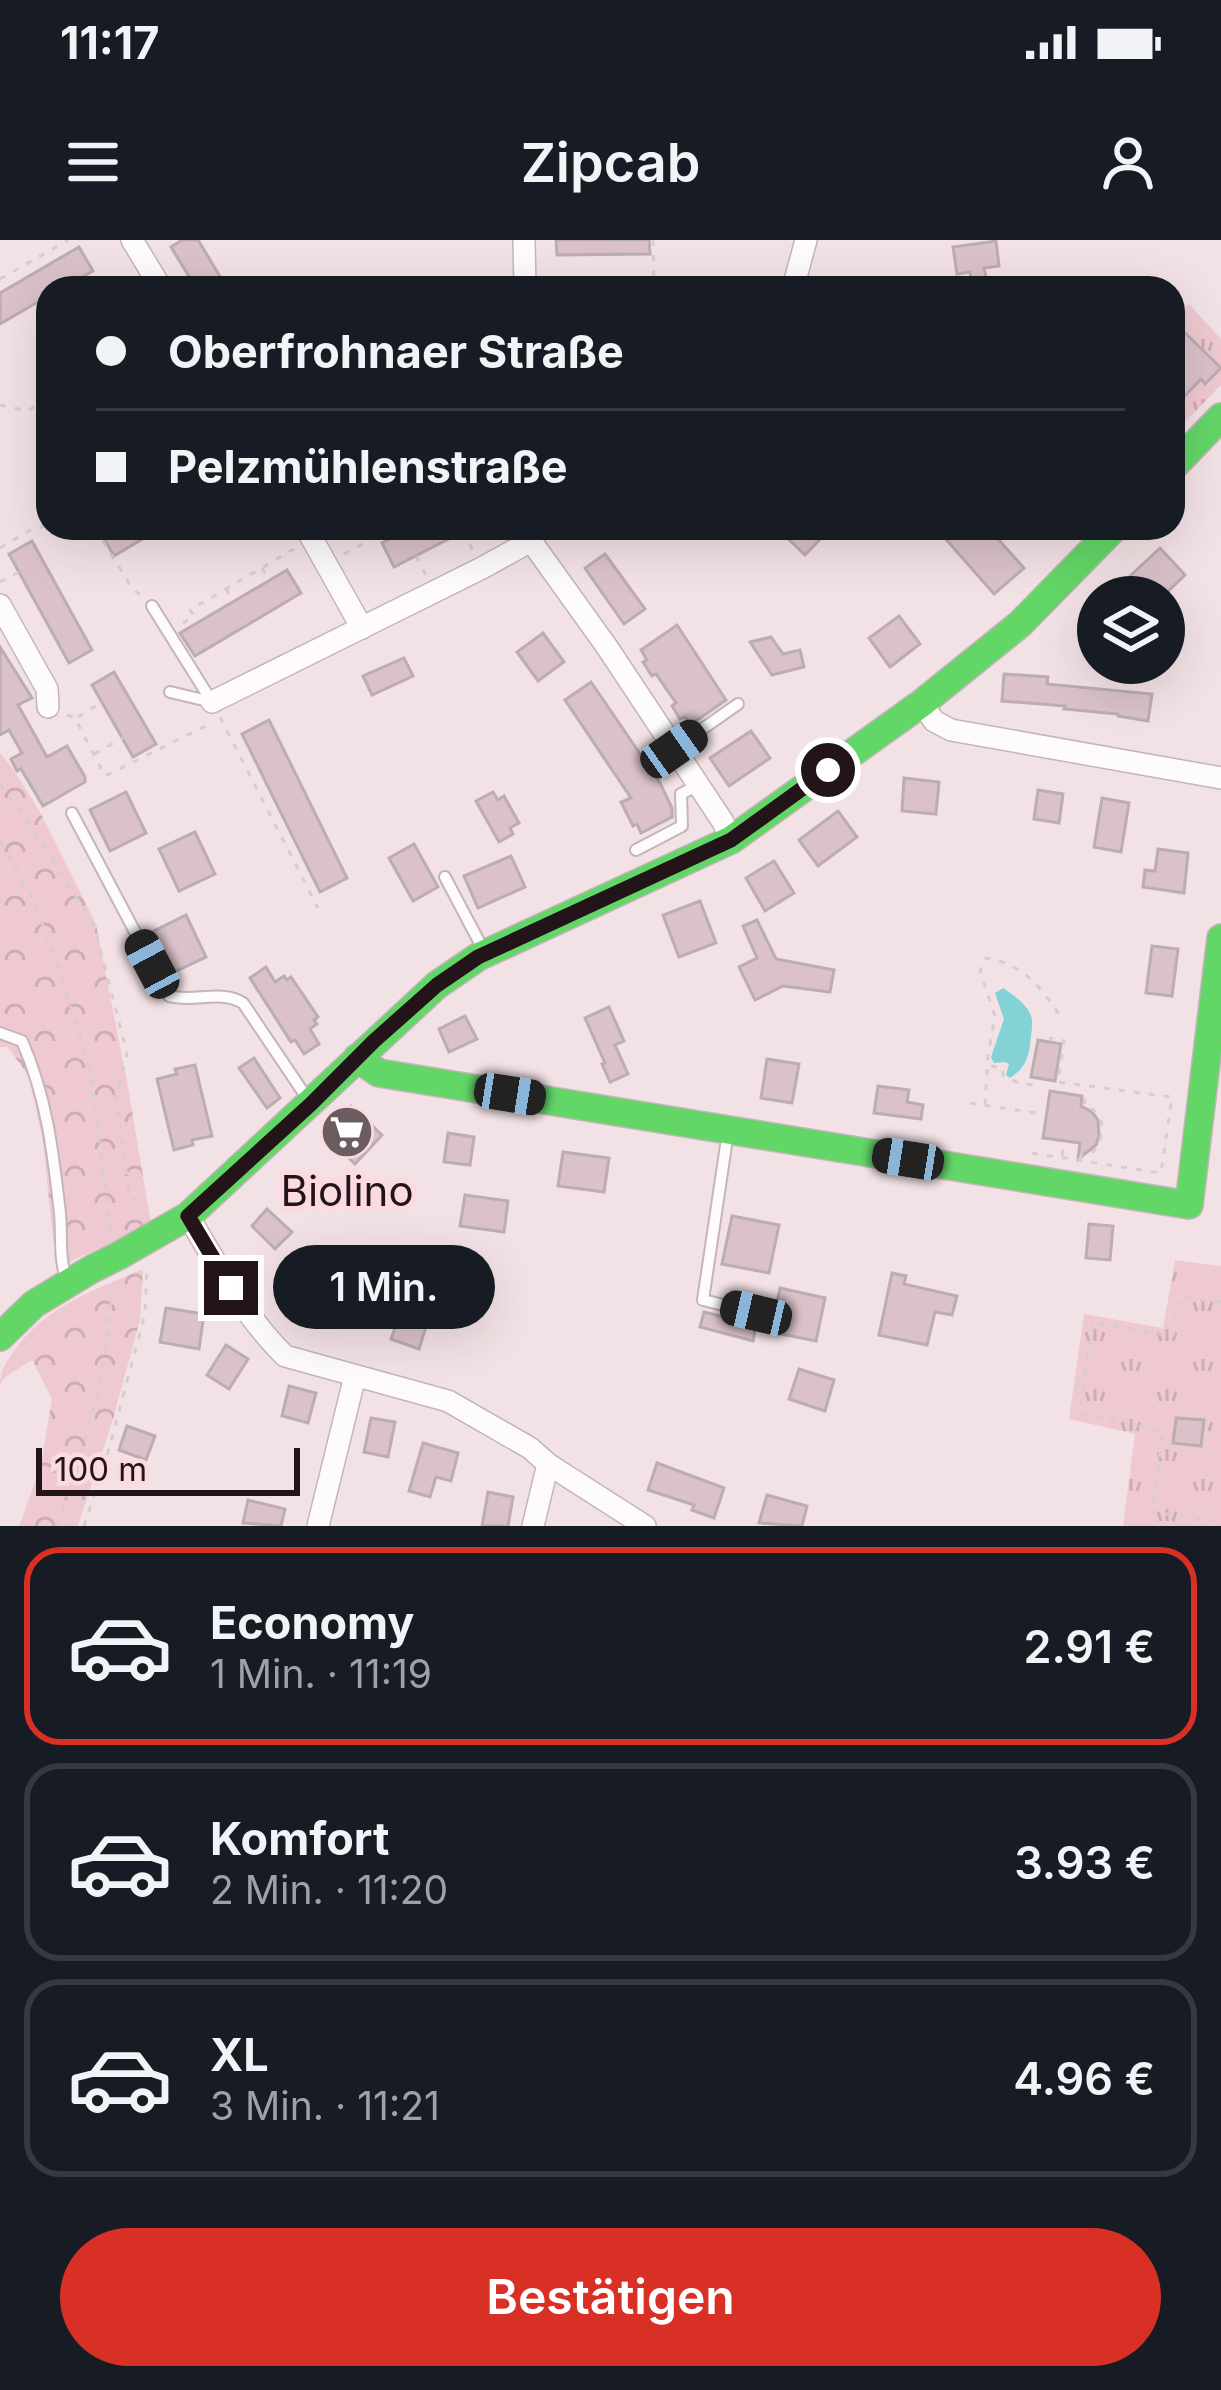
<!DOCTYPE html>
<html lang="de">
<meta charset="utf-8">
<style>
body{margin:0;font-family:Inter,sans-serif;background:#20242c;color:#f1f3f6;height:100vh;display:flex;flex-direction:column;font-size:45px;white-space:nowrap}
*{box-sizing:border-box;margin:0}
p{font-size:39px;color:#9ea1a6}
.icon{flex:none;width:66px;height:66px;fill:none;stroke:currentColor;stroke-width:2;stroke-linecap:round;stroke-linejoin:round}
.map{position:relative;height:1286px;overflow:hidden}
.details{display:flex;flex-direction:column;background:#171b24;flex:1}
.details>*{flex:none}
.hud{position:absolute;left:36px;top:36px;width:1149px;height:264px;border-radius:36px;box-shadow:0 12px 48px #0002;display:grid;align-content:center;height:264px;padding:0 60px;background:#171b24}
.controls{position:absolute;left:1077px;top:336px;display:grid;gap:24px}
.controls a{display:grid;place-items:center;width:108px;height:108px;border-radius:50%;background:#171b24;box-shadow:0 12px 48px #0002;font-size:60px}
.scale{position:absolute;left:36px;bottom:30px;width:264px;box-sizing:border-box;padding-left:12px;border:6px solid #221418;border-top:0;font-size:33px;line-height:42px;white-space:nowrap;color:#221418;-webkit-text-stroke:9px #fbdae1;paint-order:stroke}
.end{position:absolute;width:54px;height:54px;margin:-27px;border:15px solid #221418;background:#fff;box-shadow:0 0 0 6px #fff}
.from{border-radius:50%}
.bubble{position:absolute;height:84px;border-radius:42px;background:#171b24;box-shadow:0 12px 48px #0002;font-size:39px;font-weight:600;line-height:84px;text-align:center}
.car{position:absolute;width:36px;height:72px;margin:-36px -18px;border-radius:15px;box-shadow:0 0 9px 3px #0007;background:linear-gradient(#222 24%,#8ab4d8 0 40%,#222 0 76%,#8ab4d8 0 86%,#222 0)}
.hud b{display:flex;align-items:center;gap:42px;height:114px;font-size:45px}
.hud b+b{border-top:3px solid #363941}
.hud i{width:30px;height:30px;background:#f1f3f6}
ul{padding:21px 0 0;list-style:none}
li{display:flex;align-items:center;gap:36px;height:198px;margin:0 24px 18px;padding:0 36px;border:6px solid #363941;border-radius:36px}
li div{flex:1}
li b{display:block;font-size:45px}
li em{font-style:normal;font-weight:600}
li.on{border-color:#d93025}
li>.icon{width:108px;height:108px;stroke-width:1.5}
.action{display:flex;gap:24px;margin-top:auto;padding:24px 60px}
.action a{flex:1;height:138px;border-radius:72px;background:#d93025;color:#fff;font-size:48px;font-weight:600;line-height:138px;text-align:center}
.status{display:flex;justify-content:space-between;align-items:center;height:84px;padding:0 60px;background:#171b24;direction:ltr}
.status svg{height:33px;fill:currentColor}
header{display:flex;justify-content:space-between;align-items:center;height:156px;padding:0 60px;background:#171b24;font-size:54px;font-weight:600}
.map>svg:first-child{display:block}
.grass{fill:url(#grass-tufts)}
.forest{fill:url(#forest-crowns)}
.water{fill:#82d2d6}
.building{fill:#dac2c8;stroke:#bbadb0;stroke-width:3}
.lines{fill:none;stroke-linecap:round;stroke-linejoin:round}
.lane-casing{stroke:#c5b5b8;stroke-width:14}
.street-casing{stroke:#c5b5b8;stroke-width:24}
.fast-casing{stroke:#c5b5b8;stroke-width:30}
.path{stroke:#d3cecf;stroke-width:3;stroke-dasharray:6 9;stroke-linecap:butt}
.lane{stroke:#fdfbfb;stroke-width:10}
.street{stroke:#fdfbfb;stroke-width:21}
.fast{stroke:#63d668;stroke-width:27}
.fast-bridge-casing{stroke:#c5b5b8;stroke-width:30;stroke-linecap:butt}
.fast-bridge{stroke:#63d668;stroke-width:27}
.route{stroke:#221418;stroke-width:15}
.labels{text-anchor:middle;stroke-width:12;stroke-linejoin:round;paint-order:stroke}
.poi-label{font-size:42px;fill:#221418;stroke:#fbdae1}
</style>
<div class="status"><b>11:17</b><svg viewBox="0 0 49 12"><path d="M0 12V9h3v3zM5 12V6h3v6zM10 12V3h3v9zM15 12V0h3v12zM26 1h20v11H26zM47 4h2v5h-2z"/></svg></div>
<header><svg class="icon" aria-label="menu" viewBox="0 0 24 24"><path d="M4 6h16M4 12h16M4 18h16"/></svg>Zipcab<svg class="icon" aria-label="person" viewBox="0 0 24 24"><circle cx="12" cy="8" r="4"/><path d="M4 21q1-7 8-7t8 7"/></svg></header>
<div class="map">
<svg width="1221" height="1286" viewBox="0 0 1221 1286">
<defs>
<pattern id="grass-tufts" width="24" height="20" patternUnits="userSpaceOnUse" patternTransform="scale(3)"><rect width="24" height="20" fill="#efc9d1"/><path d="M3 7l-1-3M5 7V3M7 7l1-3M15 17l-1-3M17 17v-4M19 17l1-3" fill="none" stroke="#cdacb3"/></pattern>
<pattern id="forest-crowns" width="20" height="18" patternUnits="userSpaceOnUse" patternTransform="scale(3)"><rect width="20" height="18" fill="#efc9d1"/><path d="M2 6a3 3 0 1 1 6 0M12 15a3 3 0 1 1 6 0" fill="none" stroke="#cdacb3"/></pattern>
</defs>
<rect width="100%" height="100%" fill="#f3e2e5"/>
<!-- grass -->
<g class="grass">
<path d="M1189,64L1221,99V145L1186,181L1173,168L1201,139L1206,143L1220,127L1173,80Z"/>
<path d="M1175,1020L1221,1026V1286H1123L1135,1194L1069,1179L1084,1074L1163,1088Z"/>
</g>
<!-- forest -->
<g class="forest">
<path d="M0,513L13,529L41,574L96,684L128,847L151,984L63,1025L53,1000L43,901L29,837L8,807H0Z"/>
<path d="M143,1029L140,1080L113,1179L78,1286H19L40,1229L52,1159L32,1120L5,1137L0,1145C0,1130 6,1123 14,1111C46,1066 94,1050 143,1029Z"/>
</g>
<!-- water -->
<path class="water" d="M1003,748C1012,754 1028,765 1031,776C1033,781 1032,790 1031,796C1029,816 1027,827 1010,838L1006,835L1009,824L1005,822L994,823L991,817L1004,779L995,753Z"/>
<!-- building -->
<g class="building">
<path d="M182,0H198L227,48H196L171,7Z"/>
<path d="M556,0H649L650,14L557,15Z"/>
<path d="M996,1L999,26L984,28L986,37L971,39L970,32L957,34L953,7Z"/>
<path d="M79,7L93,31L63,48H48V56L0,84V53Z"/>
<path d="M1173,81L1221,128L1205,144L1201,139L1173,168Z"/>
<path d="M111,288H161L114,316L101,294Z"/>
<path d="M411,288H470L394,327L382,303Z"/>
<path d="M777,288H831L805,315Z"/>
<path d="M936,288H988L1024,328L994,354Z"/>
<path d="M32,301L92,410L69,423L9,314Z"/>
<path d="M1160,308L1185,335L1162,357H1149L1130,336Z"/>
<path d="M605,314L645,369L624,384L585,328Z"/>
<path d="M287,330L301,353L195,416L180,393Z"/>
<path d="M899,376L920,404L890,427L869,398Z"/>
<path d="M677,385L726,460L690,485L685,477L680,479L672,466L676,463L656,434L652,436L643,422L647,420L641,410Z"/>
<path d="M543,393L564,422L538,441L517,412Z"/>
<path d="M771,397L783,414L800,410L804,427L772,435L750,402Z"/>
<path d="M0,407L32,458L18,465L47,517L67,506L85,537V542L43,566L21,529L17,531L11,519L22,513L9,490L0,495Z"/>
<path d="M404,418L413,436L372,455L363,436Z"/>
<path d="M114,432L156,504L133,517L92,445Z"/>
<path d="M1004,434L1048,437L1047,444L1152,454L1148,481L1118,476V474L1064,469L1065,466L1002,461Z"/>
<path d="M591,442L660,543L672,568V577L641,593L637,584L633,586L621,562L631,558L565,460Z"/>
<path d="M269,480L347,638L320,652L242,494Z"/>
<path d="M751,491L770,518L729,546L710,518Z"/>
<path d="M904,538L939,542L936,574L902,571Z"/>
<path d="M1038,550L1063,554L1059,583L1034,579Z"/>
<path d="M126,552L146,593L110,611L90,570Z"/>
<path d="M493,552L498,560L504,556L519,583L510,588L513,594L499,602L476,561Z"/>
<path d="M1102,558L1129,563L1121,612L1094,607Z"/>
<path d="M838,571L857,597L818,626L799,600Z"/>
<path d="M195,592L215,634L179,651L159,609Z"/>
<path d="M414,604L438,647L413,661L389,618Z"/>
<path d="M1158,609L1188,613L1184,653L1143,647L1145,630L1155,631Z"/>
<path d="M511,616L525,647L478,668L464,636Z"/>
<path d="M774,621L794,653L765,671L746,638Z"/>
<path d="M700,661L716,703L679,717L663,675Z"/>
<path d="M186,675L206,717L170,734L150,693Z"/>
<path d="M757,680L776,719L834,730L830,752L783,746L755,760L739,727L757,718L743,686Z"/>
<path d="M1152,706L1178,709L1172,756L1146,753Z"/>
<path d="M266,727L275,742L284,736L287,740L291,737L318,777L314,780L317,784L310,789L319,804L304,814L295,800L291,802L250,738Z"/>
<path d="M609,767L624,801L615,805L628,834L610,842L602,824L605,823L585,778Z"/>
<path d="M465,776L477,799L449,812L439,789Z"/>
<path d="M1038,800L1061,804L1055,841L1031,837Z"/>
<path d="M254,818L280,858L267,868L239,828Z"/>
<path d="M767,819L799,824L792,863L761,858Z"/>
<path d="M195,825L212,896L192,900L193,905L174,910L157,839L177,834L175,829Z"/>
<path d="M878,846L909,850L907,862L923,865L921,879L874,873Z"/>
<path d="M1050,851L1082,856L1081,866L1092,872L1098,880L1099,896L1096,905L1078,919L1080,903L1043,898Z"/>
<path d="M351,866L382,895L355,924L324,895Z"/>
<path d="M448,893L474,897L470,925L444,922Z"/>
<path d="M563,912L609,918L604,952L558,946Z"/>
<path d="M465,955L508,961L504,992L460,986Z"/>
<path d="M267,969L292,992L275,1009L252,986Z"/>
<path d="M732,976L779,985L769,1033L722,1024Z"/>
<path d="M1089,984L1113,986L1110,1020L1086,1018Z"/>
<path d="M892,1033L906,1036L904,1044L957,1056L952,1075L935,1072L927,1105L879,1095Z"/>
<path d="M780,1048L825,1058L816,1101L771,1092Z"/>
<path d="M166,1068L204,1074L199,1109L160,1102Z"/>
<path d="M402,1068L429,1077L419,1109L391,1099Z"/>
<path d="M704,1072L756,1085L753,1101L700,1087Z"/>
<path d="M226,1105L248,1119L229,1149L207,1135Z"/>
<path d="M799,1129L834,1140L825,1171L789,1159Z"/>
<path d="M289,1146L316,1153L308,1183L282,1176Z"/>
<path d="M371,1178L395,1182L388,1217L364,1212Z"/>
<path d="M1176,1178L1204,1180L1201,1206L1173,1203Z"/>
<path d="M127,1186L155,1196L146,1220L119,1210Z"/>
<path d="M423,1203L458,1213L451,1241L436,1237L430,1257L409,1251Z"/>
<path d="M657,1223L724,1248L714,1278L692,1270L694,1265L648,1250Z"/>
<path d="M488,1252L513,1257L508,1286H482Z"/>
<path d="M767,1255L807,1266L802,1286L759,1283Z"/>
<path d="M248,1260L285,1269L281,1286L243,1283Z"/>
</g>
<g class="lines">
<!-- lane casing -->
<g class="lane-casing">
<g id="lane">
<path d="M152,366L212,462"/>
<path d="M170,452L212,462"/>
<path d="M674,509L738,464"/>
<path d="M72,573L169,756C194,763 220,749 243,763L309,861"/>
<path d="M636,610L682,586L681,554L698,545"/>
<path d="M445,637L484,711"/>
<path d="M0,793L22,801C47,858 53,912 60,973C62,995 59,1018 66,1038"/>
<path d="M728,892L703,1060L756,1073"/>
</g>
</g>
<!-- street casing -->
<g class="street-casing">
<g id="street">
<path d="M132,0L161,48"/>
<path d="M524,0L525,48"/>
<path d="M793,48L806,0"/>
<path d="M306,288L362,388"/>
<path d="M530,288L531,301L607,407L723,582L731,600"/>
<path d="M0,365L47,449L48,467"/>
<path d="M212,462L482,328L531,301"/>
<path d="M922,463L934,481L951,490L1221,538"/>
<path d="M188,976C217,1024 244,1076 285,1116L448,1161L530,1208L548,1224L645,1286"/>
<path d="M318,1286L355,1136"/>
<path d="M533,1286L548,1224"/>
</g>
</g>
<!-- fast casing -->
<g class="fast-casing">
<g id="fast">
<path d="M1173,227L1221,177"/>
<path d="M357,818L379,833L1189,965L1221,698"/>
<path d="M120,1015L188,976L437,745L478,717L731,600L922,463L1020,384L1114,288"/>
<path d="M0,1097L34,1064L92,1029"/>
</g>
</g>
<!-- path -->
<g class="path">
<path d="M653,0L654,48"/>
<path d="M0,39L68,0"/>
<path d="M0,165L27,171L48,159"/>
<path d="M95,288L132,348L141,356"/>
<path d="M463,291L473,311"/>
<path d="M0,308L34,288L48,286"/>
<path d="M344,314L391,288"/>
<path d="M416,316L426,335"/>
<path d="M262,328L269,340"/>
<path d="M0,342L19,332"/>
<path d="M226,349L234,361"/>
<path d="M183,383L194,376L190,370L294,309"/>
<path d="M67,475L75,478L105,536L214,482"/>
<path d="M78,477L102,462"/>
<path d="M220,477L318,668"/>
<path d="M94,514L123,498"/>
<path d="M0,544L32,587L94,685L127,813L116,856L129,952L143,970"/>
<path d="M0,601L33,659L57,723L90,829L111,992"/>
<path d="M991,826L1003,828V835L1018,843L1039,846"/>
<path d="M970,863L1036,873"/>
<path d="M985,865L988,815L995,776L980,731L986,718C1023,724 1040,746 1060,776"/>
<path d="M1032,913L1161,933L1172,857L1058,842L1064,801L1049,798"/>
<path d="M1062,916L1064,902"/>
<path d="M1080,919L1081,915L1094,911C1106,896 1106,871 1084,866L1086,849"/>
<path d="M1221,1062L1179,1058L1173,1096L1093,1082L1079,1173L1163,1191L1152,1272L1221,1282"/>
<path d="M57,1286C85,1210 107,1130 112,1049"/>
<path d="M84,1286L110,1205L145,1074L147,1027"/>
</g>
<!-- lane -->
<use href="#lane" class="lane"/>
<!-- street -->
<use href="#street" class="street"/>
<!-- fast -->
<use href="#fast" class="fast"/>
<!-- fast-bridge casing -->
<g class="fast-bridge-casing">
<path id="fast-bridge" d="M92,1029L120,1015"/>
</g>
<!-- fast-bridge -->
<use href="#fast-bridge" class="fast-bridge"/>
</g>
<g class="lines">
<!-- route -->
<path class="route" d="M231,1048L188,976L311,864L374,801L437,745L478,717L731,600L828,530"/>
</g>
<!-- icons -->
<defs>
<g id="supermarket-disc" transform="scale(2.7)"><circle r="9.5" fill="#6b5c60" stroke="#fbdae1"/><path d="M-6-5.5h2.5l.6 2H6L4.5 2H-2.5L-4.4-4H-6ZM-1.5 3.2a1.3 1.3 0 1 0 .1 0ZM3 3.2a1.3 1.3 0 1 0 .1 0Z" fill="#fff"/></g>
</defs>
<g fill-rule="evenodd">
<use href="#supermarket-disc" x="347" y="892"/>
</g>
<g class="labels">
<!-- poi labels -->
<g class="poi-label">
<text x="347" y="966">Biolino</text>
</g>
</g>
</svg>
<div class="controls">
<a><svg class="icon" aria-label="layers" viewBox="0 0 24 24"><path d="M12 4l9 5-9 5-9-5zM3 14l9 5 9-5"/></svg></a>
</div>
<div class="scale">100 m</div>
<i class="end from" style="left:828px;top:530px"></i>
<i class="end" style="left:231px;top:1048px"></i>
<div class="bubble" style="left:273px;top:1005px;width:222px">1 Min.</div>
<i class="car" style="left:674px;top:509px;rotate:55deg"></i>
<i class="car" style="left:152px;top:724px;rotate:332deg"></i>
<i class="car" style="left:510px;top:854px;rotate:99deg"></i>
<i class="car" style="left:908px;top:919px;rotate:279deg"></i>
<i class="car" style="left:756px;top:1073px;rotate:283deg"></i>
<div class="hud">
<b><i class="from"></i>Oberfrohnaer Straße</b>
<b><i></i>Pelzmühlenstraße</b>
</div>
</div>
<section class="details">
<ul>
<li class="on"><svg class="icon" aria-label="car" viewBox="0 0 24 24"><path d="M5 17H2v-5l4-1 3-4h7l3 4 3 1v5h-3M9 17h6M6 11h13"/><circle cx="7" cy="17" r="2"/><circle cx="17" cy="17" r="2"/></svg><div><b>Economy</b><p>1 Min. · 11:19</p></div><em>2.91 €</em></li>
<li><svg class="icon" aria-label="car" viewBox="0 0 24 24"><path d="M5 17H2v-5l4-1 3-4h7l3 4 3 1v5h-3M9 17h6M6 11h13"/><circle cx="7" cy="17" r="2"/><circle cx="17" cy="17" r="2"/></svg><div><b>Komfort</b><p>2 Min. · 11:20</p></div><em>3.93 €</em></li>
<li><svg class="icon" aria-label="car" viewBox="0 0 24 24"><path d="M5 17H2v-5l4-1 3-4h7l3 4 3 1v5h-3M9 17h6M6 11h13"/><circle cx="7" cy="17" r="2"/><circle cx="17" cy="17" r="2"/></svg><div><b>XL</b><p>3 Min. · 11:21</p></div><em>4.96 €</em></li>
</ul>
<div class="action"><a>Bestätigen</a></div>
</section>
